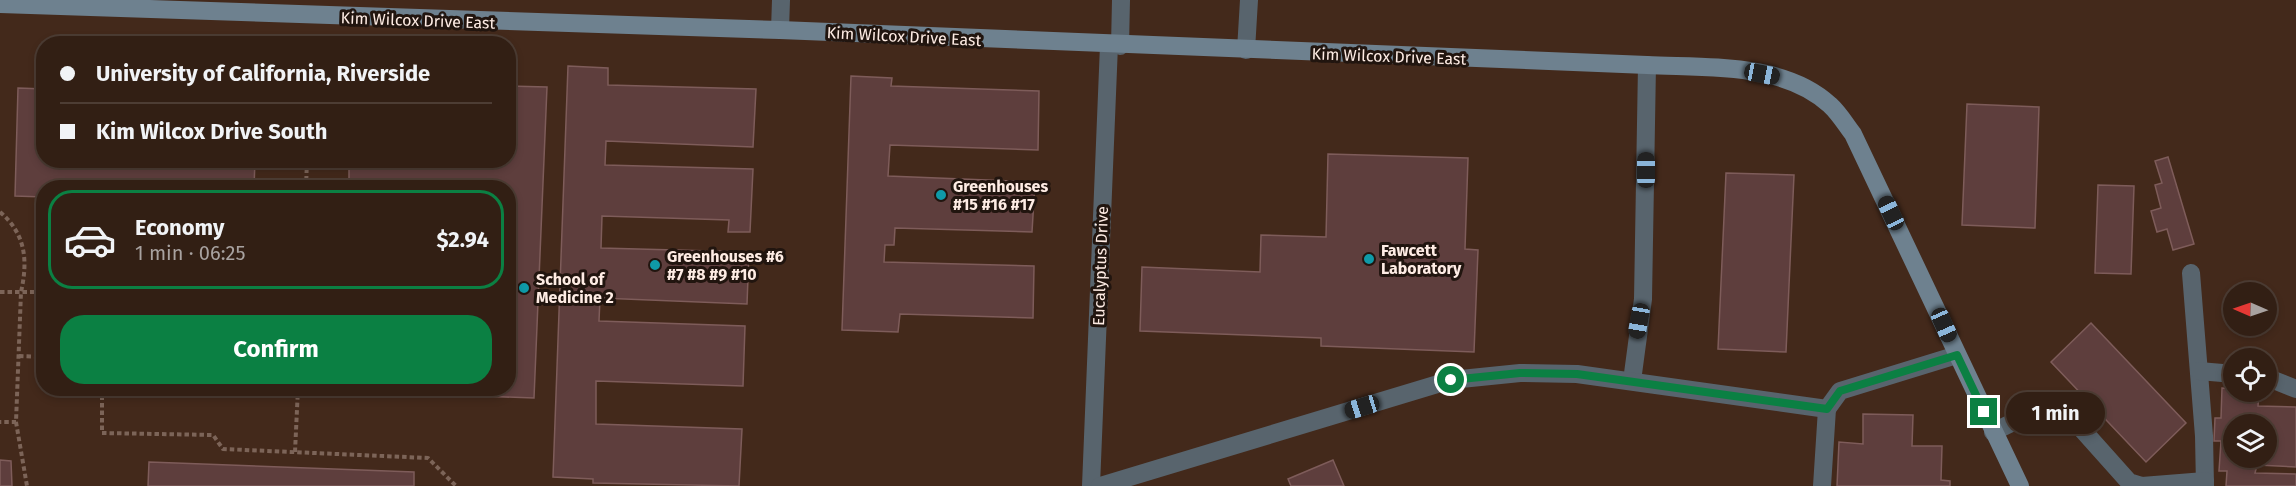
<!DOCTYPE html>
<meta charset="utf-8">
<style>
body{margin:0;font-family:"Fira Sans",sans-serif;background:#3a271d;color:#f1f3f6;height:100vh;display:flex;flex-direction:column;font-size:22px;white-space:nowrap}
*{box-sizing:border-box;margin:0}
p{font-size:20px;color:#a8a2a0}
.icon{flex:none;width:33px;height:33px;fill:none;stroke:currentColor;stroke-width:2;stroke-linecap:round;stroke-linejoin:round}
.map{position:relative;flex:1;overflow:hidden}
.details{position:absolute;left:36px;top:180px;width:480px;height:216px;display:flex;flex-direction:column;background:#321f14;border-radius:24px;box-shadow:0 3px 9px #0003,0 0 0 2px #4d3d34}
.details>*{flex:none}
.hud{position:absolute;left:36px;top:36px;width:480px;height:132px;border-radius:24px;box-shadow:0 3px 9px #0003,0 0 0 2px #4d3d34;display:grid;align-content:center;height:132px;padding:0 24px;background:#321f14}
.needle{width:39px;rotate:272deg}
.fabs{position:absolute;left:2223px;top:282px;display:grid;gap:12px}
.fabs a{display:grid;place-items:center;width:54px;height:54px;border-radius:50%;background:#321f14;box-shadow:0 3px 9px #0003,0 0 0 2px #4d3d34;font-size:30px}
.end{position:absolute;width:27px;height:27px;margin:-14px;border:8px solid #0b8043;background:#fff;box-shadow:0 0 0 3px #fff}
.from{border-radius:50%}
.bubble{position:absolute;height:42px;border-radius:21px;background:#321f14;box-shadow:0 3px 9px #0003,0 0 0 2px #4d3d34;font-size:20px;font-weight:700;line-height:42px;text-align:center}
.car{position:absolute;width:18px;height:36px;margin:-18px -9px;border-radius:8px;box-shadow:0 0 4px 2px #0007;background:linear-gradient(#222 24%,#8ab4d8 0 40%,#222 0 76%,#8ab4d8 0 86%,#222 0)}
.hud b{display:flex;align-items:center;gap:21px;height:57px;font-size:22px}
.hud b+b{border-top:2px solid #4d3d34}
.hud i{width:15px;height:15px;background:#f1f3f6}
ul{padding:10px 0 0;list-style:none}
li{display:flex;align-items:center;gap:18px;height:99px;margin:0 12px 9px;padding:0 12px;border:3px solid transparent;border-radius:24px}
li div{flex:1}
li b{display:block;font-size:22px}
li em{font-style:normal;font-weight:700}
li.current{border-color:#0b8043}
li>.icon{width:54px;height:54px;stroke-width:1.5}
.button{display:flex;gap:12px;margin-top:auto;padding:12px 24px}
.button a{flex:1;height:69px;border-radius:24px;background:#0b8043;color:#fff;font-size:24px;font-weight:700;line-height:69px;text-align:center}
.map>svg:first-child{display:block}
.building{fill:#5e3e3d;stroke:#7e5c5a;stroke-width:1.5;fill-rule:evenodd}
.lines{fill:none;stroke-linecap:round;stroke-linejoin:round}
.path{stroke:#7c6458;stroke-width:4;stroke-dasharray:4.5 3;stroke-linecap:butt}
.lane{stroke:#58646d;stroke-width:18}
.secondary{stroke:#6e818f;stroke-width:18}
.route{stroke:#0b8043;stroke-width:8}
.culture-dot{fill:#0f9aa8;stroke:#21150f;stroke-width:2}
.labels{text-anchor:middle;stroke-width:6;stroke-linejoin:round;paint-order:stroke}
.street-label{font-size:16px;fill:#feece4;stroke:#21150f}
.poi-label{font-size:16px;font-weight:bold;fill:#feece4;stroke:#21150f;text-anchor:start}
</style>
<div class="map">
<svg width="2296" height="486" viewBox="0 0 2296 486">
<rect width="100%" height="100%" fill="#43291b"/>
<!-- building -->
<g class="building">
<path d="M568,66L608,68V85L756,89L753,147L606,141L605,165L753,169L750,232H728L729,220L602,216L601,248L749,252L747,304L600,298L599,321L745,326L743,386L596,381V424L742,429L739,486L593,483V479L553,477Z"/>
<path d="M851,76L892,78L891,86L1039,91L1038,150L890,145L888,176L1035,182L1032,232L895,228L894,245H885L884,262L1034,266L1033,318L900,314L898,332L842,330Z"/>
<path d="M508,86L547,87L534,398L342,391V388H508V188H349V160H508Z"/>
<path d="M18,88L44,89V160H255L254,188H44V197L15,196Z"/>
<path d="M1967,104L2039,107L2035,228L1962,225Z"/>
<path d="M1328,154L1468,158L1465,249L1478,250L1474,352L1321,346V338L1140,331L1142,267L1260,272L1261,235L1326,237Z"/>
<path d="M2168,157L2194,244L2173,250L2167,229L2157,232L2151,211L2161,208L2155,185L2162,183L2155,161Z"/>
<path d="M1726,173L1794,175L1786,352L1718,349Z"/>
<path d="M2098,185L2134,186L2131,274L2095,273Z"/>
<path d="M2091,323L2186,423L2146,462L2051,362Z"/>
<path d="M2222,388L2234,389V392H2259L2258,406L2296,407V467L2257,465L2255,473L2296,474V486H2226L2227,471H2219L2221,441H2214L2215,418H2221ZM2234,424H2266V458H2234Z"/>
<path d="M1863,414L1913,415L1912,446H1942L1941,480L1950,481V486H1837L1839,442L1863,444Z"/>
<path d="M0,460L11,461L12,486H0Z"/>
<path d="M1333,460L1344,486H1291L1288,479Z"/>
<path d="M149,462L414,472V486H148Z"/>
</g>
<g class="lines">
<!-- path -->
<g class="path">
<path d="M306,188L307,160"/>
<path d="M0,212C26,234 28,261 21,292L16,422H0"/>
<path d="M0,292H44"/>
<path d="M19,356L44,357"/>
<path d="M102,388V433L213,435L223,449L428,458L456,486"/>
<path d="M16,422L27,486"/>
<path d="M295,452L298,388"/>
</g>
<!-- lane -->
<g class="lane">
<path d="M780,30L781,0"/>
<path d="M1120,46L1121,0"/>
<path d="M1246,50L1249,0"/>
<path d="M2191,273L2204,436L2205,486"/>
<path d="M2199,371L2234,374"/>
<path d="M2266,377L2296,389"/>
<path d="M1632,381L1643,299L1647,65"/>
<path d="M1993,432L2044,407H2062L2129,482L2142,486L2205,481"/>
<path d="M1091,486L1109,45"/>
<path d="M1100,486L1451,380L1520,373L1577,374L1827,409L1840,391L1957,355"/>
<path d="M1822,486L1827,409"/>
</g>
<!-- secondary -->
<path class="secondary" d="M0,4L780,30L1647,65C1706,68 1784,62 1830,105C1839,113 1846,125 1853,134L2020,486"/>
</g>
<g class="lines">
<!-- route -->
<path class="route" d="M1451,380L1520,373L1577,374L1827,409L1840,391L1957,355L1984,412"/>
</g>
<!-- markers -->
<g class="culture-dot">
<circle cx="941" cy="195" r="6"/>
<circle cx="1369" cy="259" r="6"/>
<circle cx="655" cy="265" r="6"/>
<circle cx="524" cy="288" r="6"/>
</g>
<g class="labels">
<!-- street labels -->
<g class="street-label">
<text transform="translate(418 20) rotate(2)" y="6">Kim Wilcox Drive East</text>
<text transform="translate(904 36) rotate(3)" y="6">Kim Wilcox Drive East</text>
<text transform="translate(1389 56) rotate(2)" y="6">Kim Wilcox Drive East</text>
<text transform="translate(1100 266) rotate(-88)" y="6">Eucalyptus Drive</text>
</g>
<!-- poi labels -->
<g class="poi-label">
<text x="953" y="192">Greenhouses<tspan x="953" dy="18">#15 #16 #17</tspan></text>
<text x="1381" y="256">Fawcett<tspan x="1381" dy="18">Laboratory</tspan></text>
<text x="667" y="262">Greenhouses #6<tspan x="667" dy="18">#7 #8 #9 #10</tspan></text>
<text x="536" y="285">School of<tspan x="536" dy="18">Medicine 2</tspan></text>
</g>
</g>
</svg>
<div class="fabs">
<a><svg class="needle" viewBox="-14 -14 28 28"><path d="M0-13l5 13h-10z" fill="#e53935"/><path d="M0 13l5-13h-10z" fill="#a8a2a0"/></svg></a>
<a><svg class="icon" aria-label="locate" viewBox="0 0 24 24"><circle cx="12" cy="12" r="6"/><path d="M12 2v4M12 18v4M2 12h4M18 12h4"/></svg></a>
<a><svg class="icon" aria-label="layers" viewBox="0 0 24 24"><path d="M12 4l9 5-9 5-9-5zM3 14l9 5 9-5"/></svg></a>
</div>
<i class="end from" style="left:1451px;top:380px"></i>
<i class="end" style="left:1984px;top:412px"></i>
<div class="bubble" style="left:2006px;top:392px;width:99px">1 min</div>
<i class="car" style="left:1762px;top:74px;rotate:101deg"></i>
<i class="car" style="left:1646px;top:170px;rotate:0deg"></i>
<i class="car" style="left:1891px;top:213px;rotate:335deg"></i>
<i class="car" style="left:1639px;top:321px;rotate:190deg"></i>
<i class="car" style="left:1944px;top:325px;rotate:156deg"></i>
<i class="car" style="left:1362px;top:407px;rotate:253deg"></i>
<div class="hud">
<b><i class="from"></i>University of California, Riverside</b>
<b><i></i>Kim Wilcox Drive South</b>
</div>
<section class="details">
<ul>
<li class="current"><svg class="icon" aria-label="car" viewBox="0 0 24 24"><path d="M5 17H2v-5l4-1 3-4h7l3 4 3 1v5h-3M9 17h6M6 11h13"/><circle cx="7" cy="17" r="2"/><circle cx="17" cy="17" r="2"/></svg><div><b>Economy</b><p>1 min · 06:25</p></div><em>$2.94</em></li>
</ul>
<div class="button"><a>Confirm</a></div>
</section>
</div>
